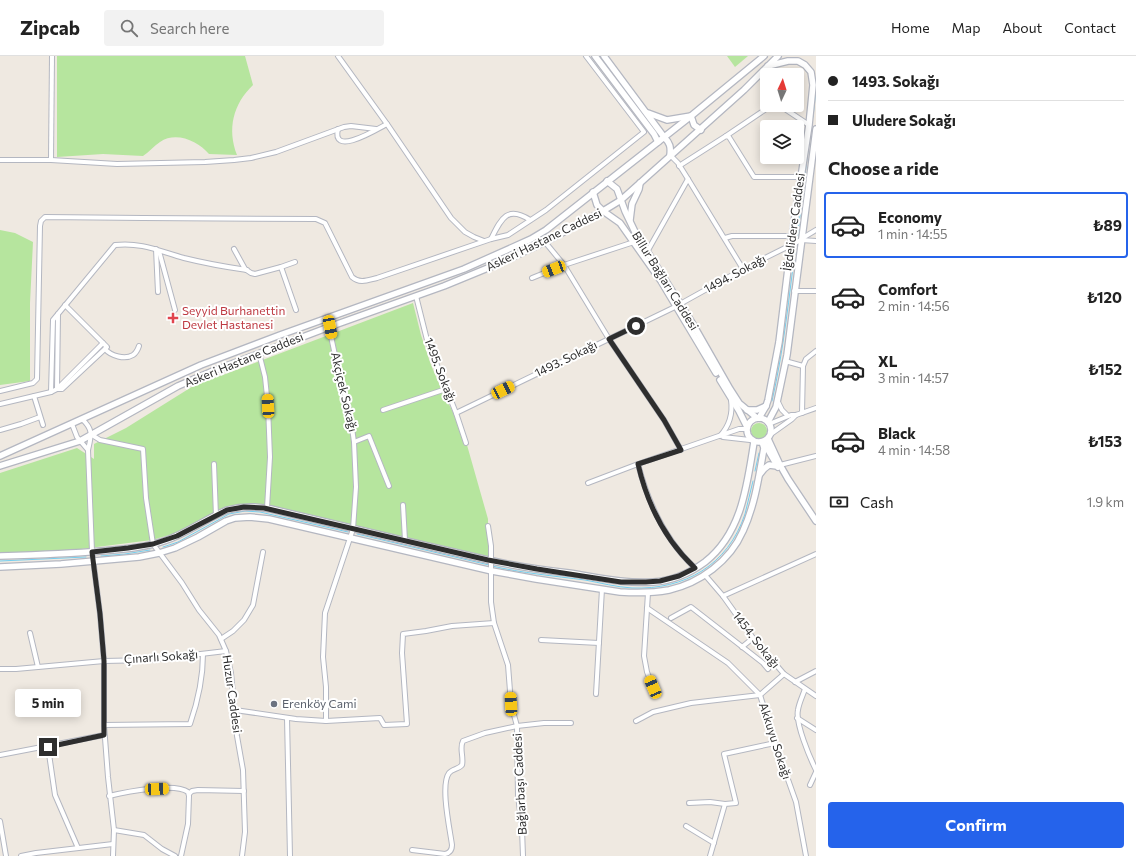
<!DOCTYPE html>
<meta charset="utf-8">
<style>
body{margin:0;font-family:Commissioner,sans-serif;background:#f2f2f2;color:#222;height:100vh;display:flex;flex-direction:column;font-size:15px;white-space:nowrap}
*{box-sizing:border-box;margin:0}
p{font-size:13px;color:#767676}
.icon{flex:none;width:22px;height:22px;fill:none;stroke:currentColor;stroke-width:2;stroke-linecap:round;stroke-linejoin:round}
.map{position:relative;flex:1;overflow:hidden}
.details{display:flex;flex-direction:column;background:#fff;width:320px}
.details>*{flex:none}
.banner{display:grid;align-content:center;height:88px;padding:0 12px;background:#fff}
.needle{width:26px;rotate:4deg}
.fabs{position:absolute;left:760px;top:12px;display:grid;gap:8px}
.fabs a{display:grid;place-items:center;width:44px;height:44px;border-radius:4px;background:#fff;box-shadow:0 2px 10px #0003;font-size:20px}
.end{position:absolute;width:18px;height:18px;margin:-9px;border:5px solid #2e2e2e;background:#fff;box-shadow:0 0 0 2px #fff}
.from{border-radius:50%}
.bubble{position:absolute;height:28px;border-radius:4px;background:#fff;box-shadow:0 2px 10px #0003;font-size:13px;font-weight:700;line-height:28px;text-align:center}
.car{position:absolute;width:12px;height:24px;margin:-12px -6px;border-radius:5px;box-shadow:0 0 3px 1px #0007;background:linear-gradient(#f5c518 24%,#345 0 40%,#f5c518 0 76%,#345 0 86%,#f5c518 0)}
.banner b{display:flex;align-items:center;gap:14px;height:38px;font-size:15px}
.banner b+b{border-top:1px solid #e0e0e0}
.banner i{width:10px;height:10px;background:#222}
ul{padding:0;list-style:none}
li{display:flex;align-items:center;gap:12px;height:66px;margin:0 8px 6px;padding:0 4px;border:2px solid transparent;border-radius:4px}
li div{flex:1}
li b{display:block;font-size:15px}
li em{font-style:normal;font-weight:700}
li.selected{border-color:#2563eb}
li>.icon{width:36px;height:36px;stroke-width:1.5}
h2{padding:0 12px;font-size:18px;line-height:48px}
.pay{display:flex;align-items:center;gap:10px;height:44px;padding:0 12px;font-size:15px}
.pay p{margin-inline-start:auto}
.button{display:flex;gap:8px;margin-top:auto;padding:8px 12px}
.button a{flex:1;height:46px;border-radius:4px;background:#2563eb;color:#fff;font-size:16px;font-weight:700;line-height:46px;text-align:center}
header{display:flex;align-items:center;gap:24px;box-sizing:border-box;height:56px;padding:0 20px;background:#fff;border-bottom:1px solid #e0e0e0}
header strong{font-size:19px}
nav{display:flex;gap:22px;margin-inline-start:auto;font-size:14px}
.search{width:280px;height:36px;background:#f2f2f2;display:flex;align-items:center;gap:10px;box-sizing:border-box;padding:0 14px;border-radius:4px;color:#767676;font-size:15px}
main{display:flex;flex:1;min-height:0}
.map>svg:first-child{display:block}
.green{fill:#b6e59e}
.lines{fill:none;stroke-linecap:round;stroke-linejoin:round}
.stream{stroke:#75cff0;stroke-width:1}
.street-casing{stroke:#b4b7c1;stroke-width:6}
.secondary-casing{stroke:#b4b7c1;stroke-width:8}
.street{stroke:#fff;stroke-width:4}
.secondary{stroke:#fff;stroke-width:5.5}
.route{stroke:#2e2e2e;stroke-width:5}
.health-dot{fill:#e0444e;stroke:#fff;stroke-width:1.5}
.worship-dot{fill:#6b7280;stroke:#fff;stroke-width:1.5}
.labels{text-anchor:middle;stroke-width:4;stroke-linejoin:round;paint-order:stroke}
.street-label{font-size:12px;fill:#2e2e2e;stroke:#fff}
.health-label{font-size:12px;fill:#be3a42;stroke:#fff;text-anchor:start}
.worship-label{font-size:12px;fill:#5b616d;stroke:#fff;text-anchor:start}
</style>
<header>
<strong>Zipcab</strong>
<div class="search"><svg class="icon" aria-label="search" viewBox="0 0 24 24"><circle cx="10" cy="10" r="6"/><path d="M15 15l6 6"/></svg>Search here</div>
<nav><a>Home</a><a>Map</a><a>About</a><a>Contact</a></nav>
</header>
<main>
<div class="map">
<svg width="816" height="800" viewBox="0 0 816 800">
<rect width="100%" height="100%" fill="#efe9e1"/>
<!-- green -->
<g class="green">
<path d="M57,0H245L253,29C233,48 227,73 237,99L209,98C198,85 176,75 160,86C154,90 149,96 143,100L103,98L57,101Z"/>
<path d="M727,0H748L735,11Z"/>
<path d="M0,174L15,177L33,186L30,247V325L0,329Z"/>
<path d="M413,247L421,279L431,309L443,337L463,375L488,463V503L271,451L236,450L180,476L152,484L81,493L32,497L0,498V417L77,392L94,403V388L126,372L198,327L223,319Z"/>
<circle cx="759" cy="375" r="8"/>
</g>
<g class="lines">
<!-- stream -->
<g class="stream">
<path d="M813,61L816,33"/>
<path d="M797,184L810,78"/>
<path d="M772,345C784,293 789,240 796,188"/>
<path d="M755,415L759,397"/>
<path d="M357,478L489,509"/>
<path d="M163,491L178,486L229,458L245,455L260,456L348,476"/>
<path d="M101,500L125,498L150,494"/>
<path d="M0,505L86,501"/>
<path d="M492,510C522,517 554,520 585,524C601,527 616,531 632,532C685,534 728,509 745,458C748,447 750,436 753,425"/>
</g>
<!-- street casing -->
<g class="street-casing">
<g id="street">
<path d="M338,0L387,68L451,162L465,176L474,181L484,185"/>
<path d="M779,49L809,69"/>
<path d="M338,73C331,102 379,72 387,68"/>
<path d="M726,80L772,49"/>
<path d="M670,99L678,107L688,123L743,213"/>
<path d="M0,104H51L117,108L205,106L234,104L251,102L276,96L344,71L351,70L376,73"/>
<path d="M51,104L52,0"/>
<path d="M679,110L726,80L729,81L754,121H800"/>
<path d="M725,182L732,180H792"/>
<path d="M491,183C501,163 507,149 530,164"/>
<path d="M801,184L806,180L816,174"/>
<path d="M545,186L564,209L609,283L664,364L681,394"/>
<path d="M156,193L158,236"/>
<path d="M234,193L245,213L251,217L255,218L281,211L295,206"/>
<path d="M159,195L175,254"/>
<path d="M647,196L688,123"/>
<path d="M281,211L296,254"/>
<path d="M532,222L564,209L634,186"/>
<path d="M794,235H816"/>
<path d="M416,240L427,284L456,357L466,387"/>
<path d="M680,248L743,213L801,184L816,185"/>
<path d="M105,293C111,300 125,304 133,299C136,297 138,293 139,290"/>
<path d="M259,297L265,321L268,350L270,401L267,452"/>
<path d="M785,305L803,310"/>
<path d="M57,333H62L107,291L65,249"/>
<path d="M57,333L58,258"/>
<path d="M0,335L33,327L37,323L40,170L41,165L45,161L143,162L316,163L325,167L352,221C360,228 368,224 377,222L491,183L508,179L546,154L644,76L586,0"/>
<path d="M51,336L53,264L115,189C141,186 159,195 184,202C204,207 226,211 247,214"/>
<path d="M34,340L43,369"/>
<path d="M778,346L782,354L788,360"/>
<path d="M0,348L51,336L57,333L103,287"/>
<path d="M383,354L446,333"/>
<path d="M456,357L677,250"/>
<path d="M802,357L803,310L806,303L816,295"/>
<path d="M82,363C94,374 91,380 88,394L92,495L100,558L104,605V669L108,721L114,774L113,800"/>
<path d="M72,368L77,381L88,394"/>
<path d="M769,368L791,359H796L816,352"/>
<path d="M0,374L21,368L40,361"/>
<path d="M771,378L792,363L796,359"/>
<path d="M92,379L100,384L143,393L146,442L153,488L182,527L199,554L219,579L226,595L231,617L237,680L243,714L245,776L242,800"/>
<path d="M720,380C730,369 733,358 731,344"/>
<path d="M723,381L750,384"/>
<path d="M354,386L369,380L389,430"/>
<path d="M214,408L216,460"/>
<path d="M638,408C648,447 665,484 695,512"/>
<path d="M780,409L816,400"/>
<path d="M588,427L638,408L739,373H746"/>
<path d="M403,449L405,484"/>
<path d="M488,470L491,490V546L494,567L508,609L511,648L517,670L518,739L522,773L523,800"/>
<path d="M705,519L723,540L753,582L784,618L816,640"/>
<path d="M648,537L644,600L647,616L653,631"/>
<path d="M723,540L816,498"/>
<path d="M647,552L728,607L760,639L775,687L796,746L806,800"/>
<path d="M671,562L691,551L763,607L768,613"/>
<path d="M30,577L38,611"/>
<path d="M221,583L233,575L244,564L253,549L263,496"/>
<path d="M541,584L599,587"/>
<path d="M742,591L753,582"/>
<path d="M0,613H16L104,605L150,604L226,595"/>
<path d="M795,626L816,615"/>
<path d="M805,633C803,639 799,647 798,654C795,667 810,702 816,714"/>
<path d="M596,638L602,533"/>
<path d="M235,654L296,663L326,665L380,662L384,669L407,668L402,597L403,578L426,575L452,570L494,567"/>
<path d="M287,662L290,800"/>
<path d="M797,662L816,674"/>
<path d="M326,665V631L323,601L325,557L353,473L356,431L354,386L350,358L335,299L329,271"/>
<path d="M636,665L653,656L691,647L760,639L784,618"/>
<path d="M104,669L190,668C198,645 203,622 203,598"/>
<path d="M48,691L55,739L78,792"/>
<path d="M0,699L104,679"/>
<path d="M810,729L816,716"/>
<path d="M189,738L192,735L198,734L244,735"/>
<path d="M109,740C126,736 175,726 188,736L189,740L188,768L181,800"/>
<path d="M689,747L710,746L725,748"/>
<path d="M0,765L6,800"/>
<path d="M686,770L714,787"/>
<path d="M114,774L144,779L162,793L175,800"/>
<path d="M412,794L445,798C450,797 452,794 452,789C450,774 440,729 449,717C452,713 459,713 462,709C464,701 459,692 463,685L485,677L517,670L544,667H571"/>
<path d="M21,800L36,797L113,788"/>
<path d="M710,800L725,748L736,747L724,698L775,687"/>
</g>
</g>
<!-- secondary casing -->
<g class="secondary-casing">
<g id="secondary">
<path d="M595,0L654,78L658,86"/>
<path d="M604,0L664,81C670,87 671,91 670,99"/>
<path d="M648,57L667,64L691,60L694,69L701,74"/>
<path d="M607,125L617,133L625,155L635,176L694,270L730,333L739,347L757,362"/>
<path d="M593,136L597,149L603,155L620,167L661,225L716,317"/>
<path d="M630,164L632,148L639,133L640,127"/>
<path d="M720,324L739,355L747,371"/>
<path d="M747,354H757L766,350"/>
<circle cx="759" cy="374" r="12"/>
<path d="M759,362L766,350L768,344L779,286L792,180L809,69L813,29L811,16L805,9L798,5H788L768,10"/>
<path d="M768,366L776,351L787,299L816,73"/>
<path d="M768,383L780,409L788,423L816,465"/>
<path d="M764,387L778,411"/>
<path d="M0,400L201,309L280,279L464,213L531,183L546,174L691,60L764,0"/>
<path d="M0,410L80,385L178,330L213,315L329,271L444,230L500,207L545,186L603,155L621,144L744,34L778,0"/>
<path d="M760,418L764,413L769,409L777,410"/>
<path d="M0,500C34,499 67,498 101,495C122,493 143,492 164,485C186,478 205,463 227,454C242,450 256,450 271,453C316,464 361,474 406,485C433,491 461,498 488,504C515,510 542,514 569,517C596,521 624,528 653,526C672,525 690,517 705,506C742,477 747,429 754,386"/>
<path d="M0,511L61,508L139,501L159,497L175,492L198,481L226,465L235,462L250,461L269,463L492,515L536,523L620,536C636,537 653,537 669,534C700,527 730,505 743,475C755,449 759,420 764,392L762,386"/>
</g>
</g>
<!-- street -->
<use href="#street" class="street"/>
<!-- secondary -->
<use href="#secondary" class="secondary"/>
</g>
<g class="lines">
<!-- route -->
<path class="route" d="M48,691L104,679V605L100,558L92,496L128,492L153,488L177,480L227,454L244,451L264,452L488,504L537,513L621,526H646L660,525L679,520L695,512C665,484 647,447 638,408L681,394L664,364L609,283L636,270"/>
</g>
<!-- markers -->
<path class="health-dot" d="M171 256h4v4h4v4h-4v4h-4v-4h-4v-4h4z"/>
<circle class="worship-dot" cx="274" cy="648" r="4"/>
<g class="labels">
<!-- street labels -->
<g class="street-label">
<text transform="translate(794 166) rotate(-82)" y="4">İğdelidere Caddesi</text>
<text transform="translate(544 184) rotate(-26)" y="4">Askeri Hastane Caddesi</text>
<text transform="translate(735 218) rotate(-28)" y="4">1494. Sokağı</text>
<text transform="translate(665 225) rotate(58)" y="4">Billur Bağları Caddesi</text>
<text transform="translate(566 303) rotate(-26)" y="4">1493. Sokağı</text>
<text transform="translate(244 304) rotate(-22)" y="4">Askeri Hastane Caddesi</text>
<text transform="translate(440 314) rotate(69)" y="4">1495. Sokağı</text>
<text transform="translate(344 336) rotate(77)" y="4">Akçiçek Sokağı</text>
<text transform="translate(756 584) rotate(52)" y="4">1454. Sokağı</text>
<text transform="translate(161 601) rotate(-4)" y="4">Çınarlı Sokağı</text>
<text transform="translate(232 638) rotate(82)" y="4">Huzur Caddesi</text>
<text transform="translate(775 685) rotate(72)" y="4">Akkuyu Sokağı</text>
<text transform="translate(520 728) rotate(-93)" y="4">Bağlarbaşı Caddesi</text>
</g>
<!-- health labels -->
<g class="health-label">
<text x="182" y="259">Seyyid Burhanettin<tspan x="182" dy="14">Devlet Hastanesi</tspan></text>
</g>
<!-- worship labels -->
<g class="worship-label">
<text x="282" y="652">Erenköy Cami</text>
</g>
</g>
</svg>
<div class="fabs">
<a><svg class="needle" viewBox="-14 -14 28 28"><path d="M0-13l5 13h-10z" fill="#e53935"/><path d="M0 13l5-13h-10z" fill="#767676"/></svg></a>
<a><svg class="icon" aria-label="layers" viewBox="0 0 24 24"><path d="M12 4l9 5-9 5-9-5zM3 14l9 5 9-5"/></svg></a>
</div>
<i class="end from" style="left:636px;top:270px"></i>
<i class="end" style="left:48px;top:691px"></i>
<div class="bubble" style="left:15px;top:633px;width:66px">5 min</div>
<i class="car" style="left:554px;top:213px;rotate:249deg"></i>
<i class="car" style="left:330px;top:271px;rotate:169deg"></i>
<i class="car" style="left:503px;top:334px;rotate:64deg"></i>
<i class="car" style="left:268px;top:350px;rotate:357deg"></i>
<i class="car" style="left:653px;top:631px;rotate:337deg"></i>
<i class="car" style="left:511px;top:648px;rotate:357deg"></i>
<i class="car" style="left:157px;top:733px;rotate:87deg"></i>
</div>
<section class="details">
<div class="banner">
<b><i class="from"></i>1493. Sokağı</b>
<b><i></i>Uludere Sokağı</b>
</div>
<h2>Choose a ride</h2>
<ul>
<li class="selected"><svg class="icon" aria-label="car" viewBox="0 0 24 24"><path d="M5 17H2v-5l4-1 3-4h7l3 4 3 1v5h-3M9 17h6M6 11h13"/><circle cx="7" cy="17" r="2"/><circle cx="17" cy="17" r="2"/></svg><div><b>Economy</b><p>1 min · 14:55</p></div><em>₺89</em></li>
<li><svg class="icon" aria-label="car" viewBox="0 0 24 24"><path d="M5 17H2v-5l4-1 3-4h7l3 4 3 1v5h-3M9 17h6M6 11h13"/><circle cx="7" cy="17" r="2"/><circle cx="17" cy="17" r="2"/></svg><div><b>Comfort</b><p>2 min · 14:56</p></div><em>₺120</em></li>
<li><svg class="icon" aria-label="car" viewBox="0 0 24 24"><path d="M5 17H2v-5l4-1 3-4h7l3 4 3 1v5h-3M9 17h6M6 11h13"/><circle cx="7" cy="17" r="2"/><circle cx="17" cy="17" r="2"/></svg><div><b>XL</b><p>3 min · 14:57</p></div><em>₺152</em></li>
<li><svg class="icon" aria-label="car" viewBox="0 0 24 24"><path d="M5 17H2v-5l4-1 3-4h7l3 4 3 1v5h-3M9 17h6M6 11h13"/><circle cx="7" cy="17" r="2"/><circle cx="17" cy="17" r="2"/></svg><div><b>Black</b><p>4 min · 14:58</p></div><em>₺153</em></li>
</ul>
<div class="pay"><svg class="icon" aria-label="cash" viewBox="0 0 24 24"><path d="M3 7h18v10H3z"/><circle cx="12" cy="12" r="2"/></svg>Cash<p>1.9 km</p></div>
<div class="button"><a>Confirm</a></div>
</section>
</main>
